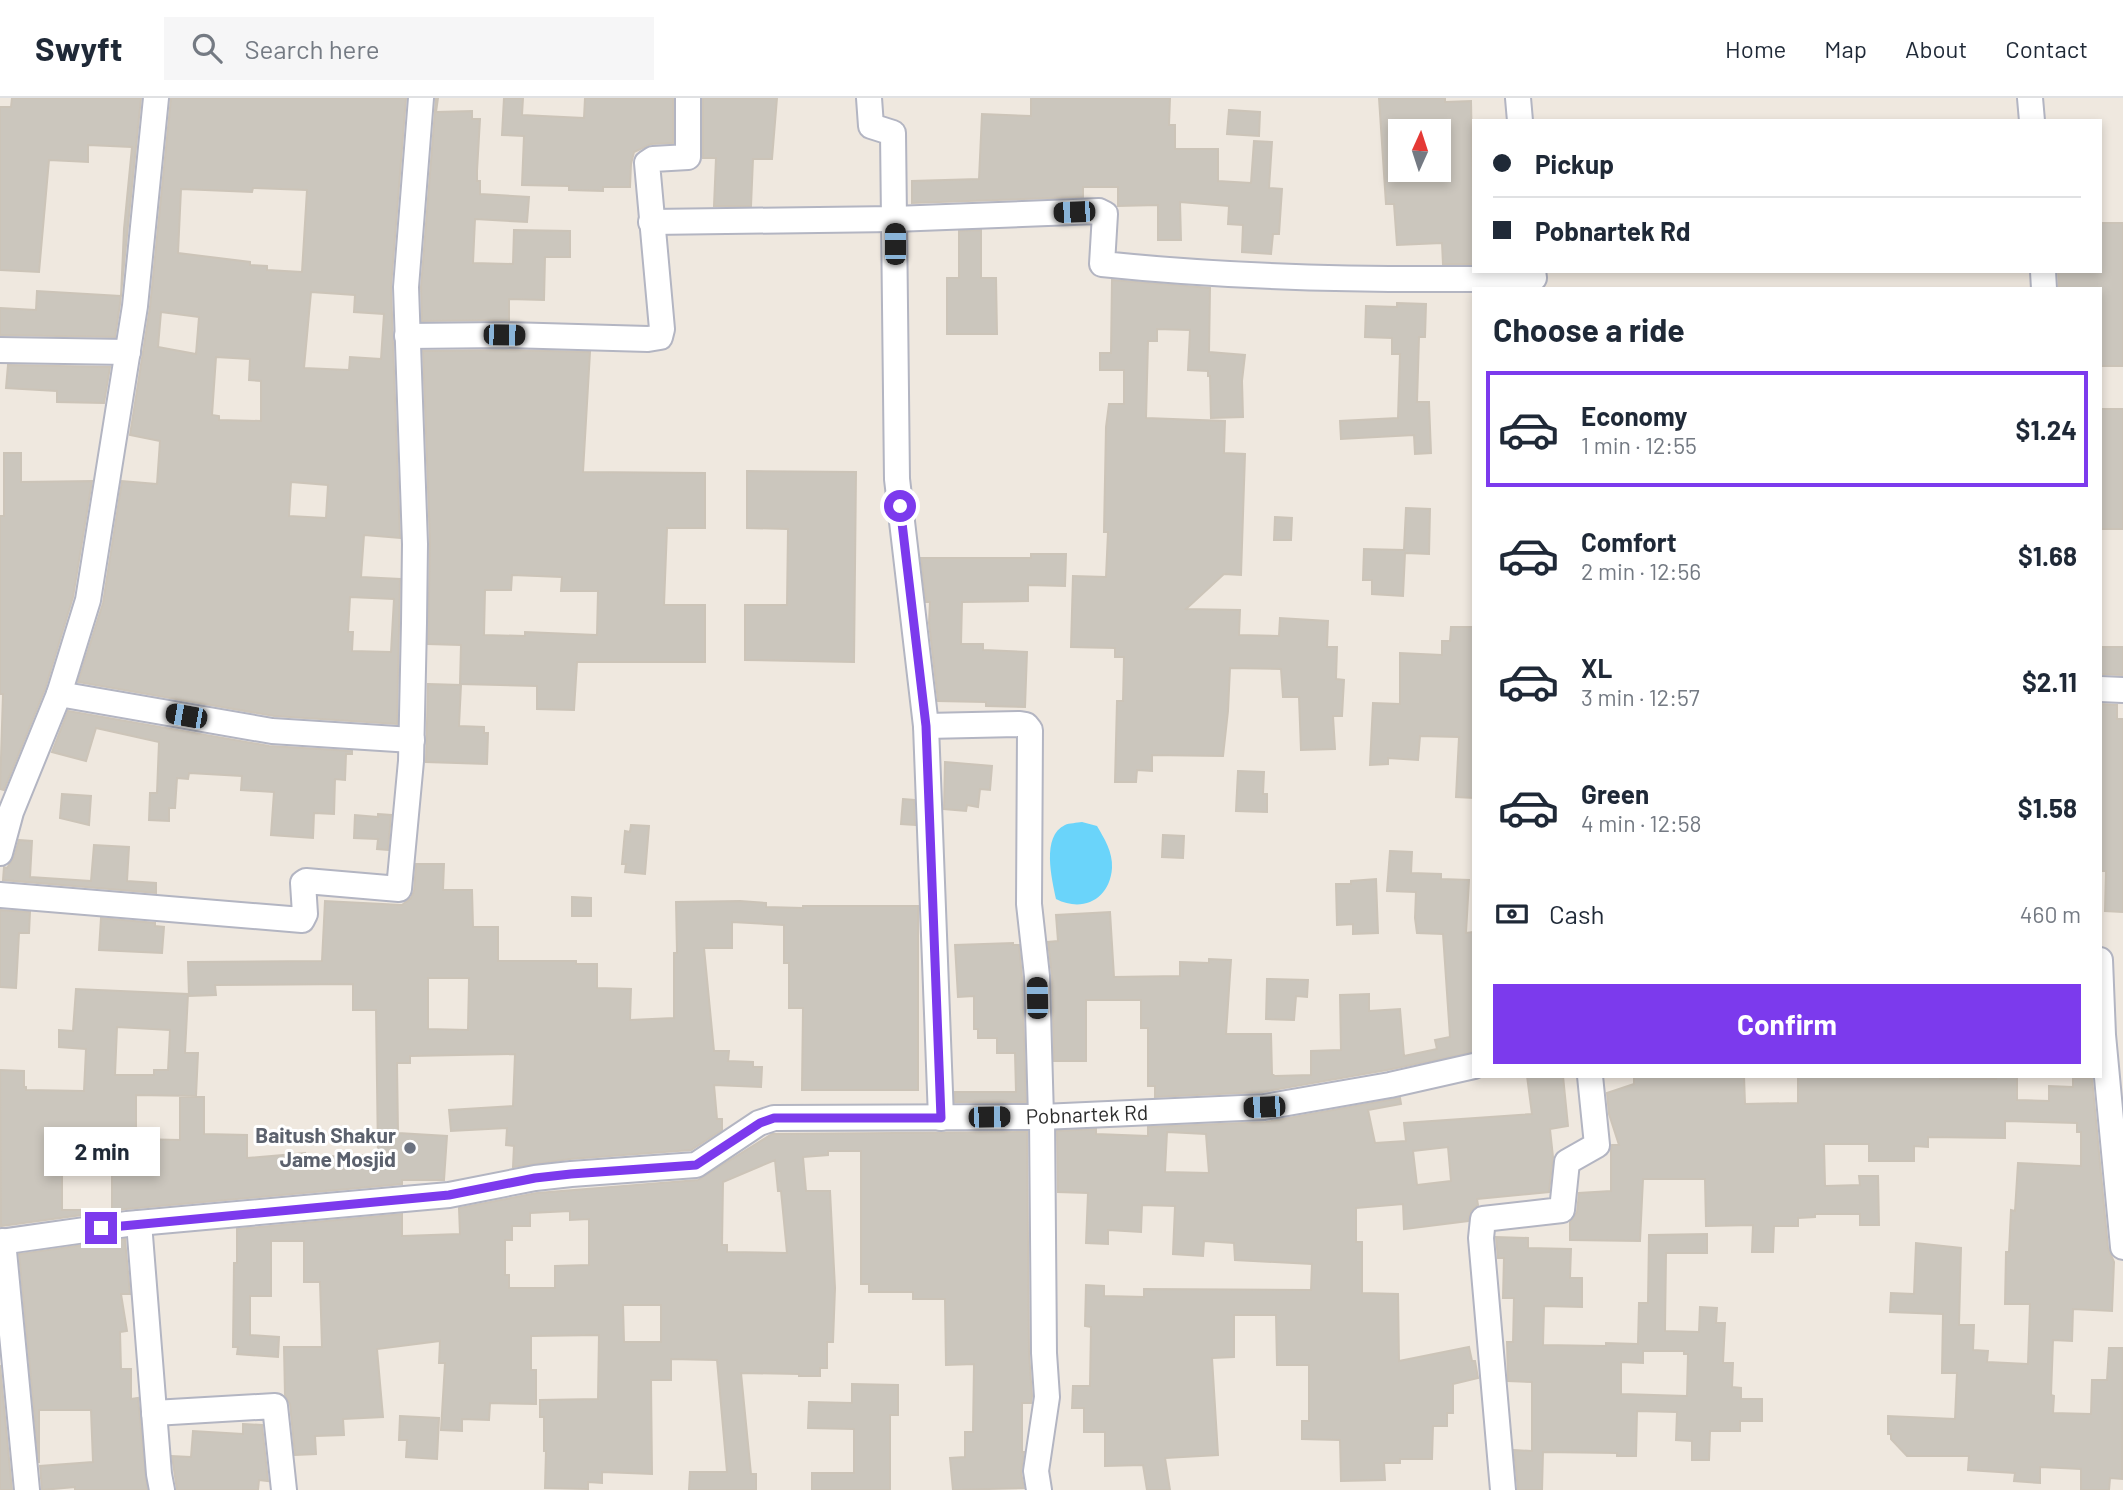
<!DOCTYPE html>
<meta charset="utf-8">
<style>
body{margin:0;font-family:Barlow,sans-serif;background:#f6f6f7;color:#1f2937;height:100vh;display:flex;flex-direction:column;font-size:26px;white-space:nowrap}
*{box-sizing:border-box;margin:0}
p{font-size:23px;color:#747a83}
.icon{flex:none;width:38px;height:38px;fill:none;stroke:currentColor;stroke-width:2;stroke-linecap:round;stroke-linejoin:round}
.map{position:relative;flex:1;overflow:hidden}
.sheet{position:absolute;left:1472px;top:189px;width:630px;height:791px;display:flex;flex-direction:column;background:#fff;border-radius:0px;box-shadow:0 4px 10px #0003}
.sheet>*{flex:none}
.hud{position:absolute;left:1472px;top:21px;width:630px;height:154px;border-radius:0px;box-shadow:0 4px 10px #0003;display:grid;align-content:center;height:154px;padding:0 21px;background:#fff}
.needle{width:46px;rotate:3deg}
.tools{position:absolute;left:1388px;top:21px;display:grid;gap:14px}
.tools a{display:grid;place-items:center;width:63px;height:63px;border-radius:0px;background:#fff;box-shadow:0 4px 10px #0003;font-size:35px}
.end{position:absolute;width:32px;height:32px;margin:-16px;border:9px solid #7c3aed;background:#fff;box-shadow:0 0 0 4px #fff}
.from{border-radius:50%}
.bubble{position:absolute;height:49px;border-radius:0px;background:#fff;box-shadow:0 4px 10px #0003;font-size:23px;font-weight:700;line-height:49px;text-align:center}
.car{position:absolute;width:21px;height:42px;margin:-21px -10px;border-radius:9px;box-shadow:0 0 5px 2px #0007;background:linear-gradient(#222 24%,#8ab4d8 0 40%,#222 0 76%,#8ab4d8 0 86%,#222 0)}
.hud b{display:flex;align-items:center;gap:24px;height:66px;font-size:26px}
.hud b+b{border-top:2px solid #e0e1e3}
.hud i{width:18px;height:18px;background:#1f2937}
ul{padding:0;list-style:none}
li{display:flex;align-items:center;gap:21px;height:116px;margin:0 14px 10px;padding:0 7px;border:4px solid transparent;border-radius:0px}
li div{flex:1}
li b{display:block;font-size:26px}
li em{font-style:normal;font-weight:700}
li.on{border-color:#7c3aed}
li>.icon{width:63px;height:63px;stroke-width:1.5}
h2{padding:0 21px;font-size:32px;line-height:84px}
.pay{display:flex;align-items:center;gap:18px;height:77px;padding:0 21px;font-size:26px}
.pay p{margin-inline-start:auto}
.button{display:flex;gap:14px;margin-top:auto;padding:14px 21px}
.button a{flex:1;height:80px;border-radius:0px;background:#7c3aed;color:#fff;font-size:28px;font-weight:700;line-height:80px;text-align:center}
header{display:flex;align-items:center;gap:42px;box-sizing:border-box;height:98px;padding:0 35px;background:#fff;border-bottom:2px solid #e0e1e3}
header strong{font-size:33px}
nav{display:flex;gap:38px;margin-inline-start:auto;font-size:24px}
.search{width:490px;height:63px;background:#f6f6f7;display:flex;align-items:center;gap:18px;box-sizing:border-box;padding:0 24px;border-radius:0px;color:#747a83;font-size:26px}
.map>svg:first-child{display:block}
.water{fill:#6ad4fa}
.building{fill:#cbc6bd;stroke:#ccc4b8;stroke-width:2;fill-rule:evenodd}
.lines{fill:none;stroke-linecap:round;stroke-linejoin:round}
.minor-casing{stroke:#b3b5c2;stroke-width:28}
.minor{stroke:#fff;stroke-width:24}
.route{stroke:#7c3aed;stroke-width:9}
.worship-dot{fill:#6b7280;stroke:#fff;stroke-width:2.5}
.labels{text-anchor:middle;stroke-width:6;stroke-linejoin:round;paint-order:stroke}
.street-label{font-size:21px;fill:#2d2d2d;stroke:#fff}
.worship-label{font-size:21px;font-weight:bold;fill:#5b616d;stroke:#fff;text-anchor:end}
</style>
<header>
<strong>Swyft</strong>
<div class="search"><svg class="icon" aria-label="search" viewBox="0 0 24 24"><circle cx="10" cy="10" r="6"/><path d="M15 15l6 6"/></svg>Search here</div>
<nav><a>Home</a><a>Map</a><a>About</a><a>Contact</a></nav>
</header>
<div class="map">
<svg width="2123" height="1392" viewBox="0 0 2123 1392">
<rect width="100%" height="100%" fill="#efe8df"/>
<!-- water -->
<path class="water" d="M1082,724L1097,728C1104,740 1113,754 1112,770C1110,801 1083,815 1056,801C1052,781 1041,738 1065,727C1069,725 1077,725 1082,724Z"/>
<!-- building -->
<g class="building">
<path d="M12,0H141L120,206L115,239L0,237V210L36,212L37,193L121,198L124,131L132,49L88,47V64L49,62L39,174L0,172V9H11Z"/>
<path d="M171,0H406L391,189L400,440L364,437L361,479L400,481L397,626L274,618L78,584L103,505L122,383L157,386L160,343L130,337L150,209ZM253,90L307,92L302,174L267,172V168L250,167V164L178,155L181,91L252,94ZM311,194L355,197L354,214L384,216L381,261L350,259L349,272L304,270ZM161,214L199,219L196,256L158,249ZM216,259L250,261L249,282L261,283V323L219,322V318L212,317ZM291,384L328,387L326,420L289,418ZM350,499L394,501L391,554L352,553L353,534H348Z"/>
<path d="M436,0H438L436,14L472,13V21H480L477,73V83H480V96L529,99L527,124L475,121L473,165L513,166L514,132L570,133V159H545L544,202L509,201V222L422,223L421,189Z"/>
<path d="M504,0H523L522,17L584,20L585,0H673V45L651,46L634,54L631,66L630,89H603V93L569,92V88L522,87L524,38L502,37Z"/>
<path d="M703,0H777L772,61H753L751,108H714L716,60H703Z"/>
<path d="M1031,0H1170L1169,27H1175V51H1218V83L1251,85L1254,43L1272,44L1269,90L1282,91L1279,136H1273L1271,156L1242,154L1243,127L1228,126L1229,108L1180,104L1181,142H1158V107L1118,108V89H1083V99L912,105V83L979,81L982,16L1031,18Z"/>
<path d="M1379,0H1445V4L1471,3L1474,166H1443L1442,145L1397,147L1394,106H1386ZM1400,33H1438V72H1400Z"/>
<path d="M1229,12L1260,14L1259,38L1227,36Z"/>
<path d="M2100,125H2123V268H2100V191H2059L2058,173H2100Z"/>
<path d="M981,132V180H996L997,236H947V180H959V133Z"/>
<path d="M1112,182L1210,190L1209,254L1245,257L1242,283L1243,319L1211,320L1210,278H1208V273L1188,272L1190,232L1157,231V243H1148L1146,320L1225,323L1224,355L1245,356L1241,477L1224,476L1186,511L1240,512L1239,537L1279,538L1280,520L1328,523L1327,549H1337L1336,581L1344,582L1342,618H1333L1335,651L1301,652L1299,599H1283L1281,571L1230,570L1228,613L1223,658L1152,657V673L1137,672L1136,684H1115L1117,603H1123L1124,559H1115V550L1071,549L1073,478L1106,479L1108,434H1104L1106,329L1109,306H1124V272H1100V255H1111Z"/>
<path d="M1397,205L1426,206L1425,239H1419L1417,304H1429L1431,355L1415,356L1414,337L1341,341L1340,323L1398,320L1400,256H1392V240L1365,239L1366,208L1397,209Z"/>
<path d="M504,252L590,254L583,374L705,375V430H667L664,507H705V564H577L574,612L537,611V588L460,586L461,547L428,546L430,445L423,253ZM512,477L562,479L561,493H598L597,537L525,534V538L484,537L485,492H511Z"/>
<path d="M8,267L110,269L104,305L57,304V293L6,290Z"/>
<rect x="2100" y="311" width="23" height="120"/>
<path d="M4,355H21V384L92,383L73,499L45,591L4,692L0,691L3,596H0V418H4Z"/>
<path d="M747,373L856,374L854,564L745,562V507H787L788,431L747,430Z"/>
<path d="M1406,410L1430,411L1429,456L1405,455L1403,498L1372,496V482H1363L1364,451L1404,452Z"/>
<path d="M1275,419L1292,420L1291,442H1274Z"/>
<path d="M1031,456H1066L1065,488L1028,487V503L962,504L961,546H983V552L1027,554L1025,609L986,608V604L938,603L929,525L930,504H926L921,460H1031Z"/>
<path d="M1451,529H1474V700L1456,699L1459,639L1420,638L1418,662L1388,660V666L1370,667L1373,605L1400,606V555L1442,557V543H1450Z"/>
<path d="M2100,549H2123V577L2100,576Z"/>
<path d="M428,586L461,587L459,628L484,629V635H488L487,666L426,664Z"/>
<path d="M2100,606L2117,607V621H2123V814L2105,813L2106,773H2100Z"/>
<path d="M68,613L269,648L352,653V656H346L345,682L335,681L334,716L314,715L313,740L271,737L274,694L241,692L242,678L189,675L188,681L177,680L175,710H169V723L149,722L150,695H157L159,644L96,630L86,663L52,654Z"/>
<path d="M945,664L992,668L990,692L980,691L978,709L967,707L966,713L944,711Z"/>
<path d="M1238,673L1264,674L1263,696H1267V714L1236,713Z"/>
<path d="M62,696L91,698L89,727L60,720Z"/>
<path d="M903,701L914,702L915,727L901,726Z"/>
<path d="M378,716L391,717L388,752L377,751L378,741L354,740L355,717L378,719Z"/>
<path d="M631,727L649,728L645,776L625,774L626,766H622L625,733L630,734Z"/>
<path d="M1163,737L1184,738L1183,760L1162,759Z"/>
<path d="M19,742L32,743L30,779L91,783L94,747L129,749L127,783L156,785V795L3,782L4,769L7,770L14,759Z"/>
<path d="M1390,753L1412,754L1411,775L1441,776V781L1469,782L1466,835L1474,834V954L1387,972L1262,994L1155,999V988H1148V930H1141V902H1086V963H1054L1052,878L1048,844L1058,843L1056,817L1110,814L1114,879L1180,878V864L1209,865V861L1231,862L1226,936H1271L1272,976L1275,978L1311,977V953L1341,952L1340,897L1369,896V913L1400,911L1404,958L1437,951L1435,942L1450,939L1443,836L1417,835L1415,820L1416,794L1387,793Z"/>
<path d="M416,766H444L443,792H472L473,829H498V863H576V866H597V890L631,891L630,922L674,920V855H677L676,804L740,803L766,805V809L803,810V808H918V992H802L803,910H789V865H784V827L732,824V850H704L714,953H729L728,963L753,964V969H762L761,989L714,987L717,1021H722V1032L691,1052L570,1061L513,1069L514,1048L506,1047L507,1030L451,1033L449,1012L513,1008L515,956L410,958V965H397L398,1035L447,1038L444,1082H402V1086L126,1111L1,1128L0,972L24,973V989H26V992L84,993L86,951L59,949V932L73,933L76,891L188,896L185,955H198L196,998L136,997V1041L180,1042V999H204V1036L247,1037V1060L305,1055V1059L378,1057L376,912H353V886L215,887L216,897L189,898L188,864L322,863L325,803L402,807L411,800L414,793ZM428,880H469L468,932L428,931ZM117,929L170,932L168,972H154V977H115ZM62,1049H112V1112H62Z"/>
<path d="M1376,781L1378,835L1353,836V826L1337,827L1336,786H1351V783Z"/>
<path d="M572,799L591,800V818H572Z"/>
<path d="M0,812L30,814L29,835H19L16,890L0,889Z"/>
<path d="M101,820L155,825V828L164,829L162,855L99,852Z"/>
<path d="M1013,845V847H1019L1022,879L1026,1004H955V994H1016L1015,955H997V940H978V931H974V898L958,899L955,847Z"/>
<path d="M1267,881L1308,882L1307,899L1296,898L1294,922L1266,921Z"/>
<path d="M1527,978H1563L1568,1028L1550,1031L1553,1059L1549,1094L1477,1101L1478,1107L1471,1113L1468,1123L1404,1131L1403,1106L1356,1110V1144H1362V1195L1398,1196L1399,1263L1469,1249L1472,1263H1475L1478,1280L1453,1286V1315H1447V1328H1433L1432,1361H1400V1365H1384L1385,1382L1341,1383L1340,1342L1302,1341V1323H1309V1267H1277L1276,1217H1234V1259L1212,1260L1218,1357L1165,1360L1170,1392H1147L1143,1367L1105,1368V1334H1084V1310H1072L1073,1288H1090L1091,1229L1085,1228L1086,1187L1104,1188V1198L1144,1199V1191L1311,1192L1312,1166L1235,1162L1234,1145L1204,1143L1203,1158L1173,1156L1175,1108L1142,1107L1141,1134L1108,1132V1146L1086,1145L1088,1095L1058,1094L1057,1033L1096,1031V1036L1148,1038V1029L1266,1024L1400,1000L1401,1006L1368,1012L1375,1045L1406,1043L1404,1025L1532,1016ZM1167,1034L1206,1036L1209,1075L1165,1074ZM1448,1049L1451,1083L1417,1087L1413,1053Z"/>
<path d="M1634,978H1744L1745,1006L1798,1005V978H1940V981H1996V978H2017V1002L2049,1003V988L2073,989V980H2092L2108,1150L2114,1164L2112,1213L2073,1211L2072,1243L2053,1242L2051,1297L2054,1298L2053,1315L2091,1316L2092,1282H2107L2109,1250H2123L2122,1381L2110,1380L2109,1392H2081V1371L2040,1369V1385L2014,1383L2015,1375L1968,1372L1969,1358H1907L1891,1341V1336H1888V1318L1955,1321L1957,1275H1942L1943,1216L1890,1214L1891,1195L1914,1196L1916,1145L1961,1150L1959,1227H1974L1973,1252L1988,1253L1987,1264L2028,1266L2030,1206H2005L2006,1154H2009L2011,1112L2015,1113L2018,1065L2081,1068V1034H2077V1025L2005,1023V1040L1928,1039V1049L1914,1048V1063H1869V1046H1824L1825,1088L1860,1087L1859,1078H1878L1879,1127H1860V1116H1815V1119L1798,1120V1128H1774L1773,1154H1752L1753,1127L1706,1128L1705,1081H1643L1640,1143L1570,1142V1124L1577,1114L1579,1095L1611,1093V1051L1612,1047H1619L1609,1016L1607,995L1634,986Z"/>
<path d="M1027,1034L1029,1255L1032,1298L1031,1305H1022V1354H1024L1021,1375L1024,1390L953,1392L950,1360L965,1359V1334H973L974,1266L946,1267L945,1201H913V1194H869V1186H861V1053H828V1057L803,1059L806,1093H830L835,1190L833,1244H827V1270H820V1278H799V1276L741,1275L751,1376H756V1392H689L690,1374H727L717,1262L671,1261V1282H651L652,1376L602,1374V1385L588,1384V1391L545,1390L546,1353H544V1319H540V1302L598,1301L599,1237L531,1238V1272H536V1306L490,1305L489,1322L462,1321V1333L441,1332L445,1265H439L440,1243L377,1251L383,1319L343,1321L344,1337L315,1338L316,1356L295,1357L290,1306L285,1297L284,1249H322L320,1184H304V1143H271V1198H250V1237L279,1239L278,1259L237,1256L238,1249H233L234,1165H237V1131L402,1116V1138L460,1136L459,1110L537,1095L698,1082L772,1036ZM775,1062L778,1093H781L787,1155L727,1154V1147H722L723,1084ZM570,1113V1122L589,1121V1167L555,1168V1190H509V1177H505V1142H512V1128H530V1115ZM623,1207H661V1244H624Z"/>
<path d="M1707,1136V1155H1666L1665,1233L1699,1234L1700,1209L1717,1210L1716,1225H1725L1723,1265H1733L1732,1289L1741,1290V1301H1762V1323H1740V1333H1710L1709,1362H1692V1343L1676,1342L1677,1314L1637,1313L1636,1358H1617V1355L1543,1354L1542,1392H1518L1514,1352L1532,1353V1284L1508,1283L1507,1244H1513L1514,1200H1503L1504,1160H1498L1496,1139L1528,1140V1150L1571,1151L1570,1180H1582V1209L1544,1208L1543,1247L1606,1248V1245L1638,1246L1639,1205H1648L1649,1137ZM1643,1253H1684V1256H1688L1687,1298L1621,1296V1264L1643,1265Z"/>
<path d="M125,1141L130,1196H121L127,1233L120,1234L121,1271H131V1301L138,1300L147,1392H75V1389L42,1392L40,1368L93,1364L91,1312H39V1365L19,1156Z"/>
<path d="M0,1267L12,1392H0Z"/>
<path d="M852,1286L898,1287V1317H890V1392H812V1375H854V1331L808,1330L809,1304L852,1305Z"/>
<path d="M400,1318L439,1320L437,1361L406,1359L407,1342H399Z"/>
<path d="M243,1326L262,1327L268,1383L259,1382L258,1392H177L172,1358L191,1359L193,1333L243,1336Z"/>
</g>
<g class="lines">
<!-- minor casing -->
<g class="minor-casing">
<g id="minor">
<path d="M869,0L871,28L893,35L897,381L926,628L941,1020"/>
<path d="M1518,0L1520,23"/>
<path d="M2030,0L2032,23"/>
<path d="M651,124L894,121L1099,113L1105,116L1102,166C1245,181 1390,183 1534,180L1533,173"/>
<path d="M2043,173L2044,191"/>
<path d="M407,238L504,237L648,241L660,239L662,231L647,65L653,61L688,59V0"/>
<path d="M0,252L128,254"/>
<path d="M2100,591L2123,592"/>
<path d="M59,596L272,633L412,642"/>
<path d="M926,628L1020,626L1026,627L1030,632L1029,806L1037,878L1041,1019"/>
<path d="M0,755L11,714L59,596L88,502L135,208L156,0"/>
<path d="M0,797L302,822L305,816L303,785L306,783L399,791L411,663L414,525L415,446L406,189L421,0"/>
<path d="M2100,862L2103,937L2123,1149"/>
<path d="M139,1125L159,1376L162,1392"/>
<path d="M3,1143L27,1392"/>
<path d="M0,1144L127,1126L449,1097L535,1080L571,1076L696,1067L759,1025L774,1020L1042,1019L1264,1009L1390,987L1474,968"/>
<path d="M154,1315L275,1308L284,1392"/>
<path d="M1039,1392L1036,1373L1047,1299L1044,1255L1042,1019"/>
<path d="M1503,1392L1481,1140L1483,1121L1562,1112L1567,1064L1597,1047L1590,978"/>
</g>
</g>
<!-- minor -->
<use href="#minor" class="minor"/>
</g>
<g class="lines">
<!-- route -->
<path class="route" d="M101,1130L449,1097L535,1080L571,1076L696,1067L760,1025L774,1020H941L926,628L900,408"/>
</g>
<!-- markers -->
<circle class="worship-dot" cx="410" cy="1050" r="7"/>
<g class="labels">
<!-- street labels -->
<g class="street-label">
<text transform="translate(1087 1017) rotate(-2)" y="7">Pobnartek Rd</text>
</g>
<!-- worship labels -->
<g class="worship-label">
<text x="396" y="1045">Baitush Shakur<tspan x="396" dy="24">Jame Mosjid</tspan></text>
</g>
</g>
</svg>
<div class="tools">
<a><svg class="needle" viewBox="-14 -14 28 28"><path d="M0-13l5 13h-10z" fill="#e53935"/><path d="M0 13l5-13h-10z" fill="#747a83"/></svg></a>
</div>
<i class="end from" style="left:900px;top:408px"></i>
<i class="end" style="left:101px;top:1130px"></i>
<div class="bubble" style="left:44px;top:1029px;width:116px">2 min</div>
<i class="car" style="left:1074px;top:114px;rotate:268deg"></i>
<i class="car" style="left:895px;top:146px;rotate:0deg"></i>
<i class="car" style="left:504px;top:237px;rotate:91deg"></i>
<i class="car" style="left:186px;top:618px;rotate:280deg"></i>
<i class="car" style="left:1037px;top:900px;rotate:359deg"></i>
<i class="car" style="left:1264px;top:1009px;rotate:268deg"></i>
<i class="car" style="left:989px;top:1019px;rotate:89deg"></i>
<div class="hud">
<b><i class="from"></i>Pickup</b>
<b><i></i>Pobnartek Rd</b>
</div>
<section class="sheet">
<h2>Choose a ride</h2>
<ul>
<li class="on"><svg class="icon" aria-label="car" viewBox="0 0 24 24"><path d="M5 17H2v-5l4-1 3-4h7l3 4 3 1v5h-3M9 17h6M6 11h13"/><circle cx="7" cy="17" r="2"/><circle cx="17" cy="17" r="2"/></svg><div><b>Economy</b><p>1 min · 12:55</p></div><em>$1.24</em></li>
<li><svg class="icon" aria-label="car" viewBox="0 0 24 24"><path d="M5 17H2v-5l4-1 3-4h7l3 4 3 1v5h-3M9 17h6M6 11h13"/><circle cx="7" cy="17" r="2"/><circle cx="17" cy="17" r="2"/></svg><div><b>Comfort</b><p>2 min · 12:56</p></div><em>$1.68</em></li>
<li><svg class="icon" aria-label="car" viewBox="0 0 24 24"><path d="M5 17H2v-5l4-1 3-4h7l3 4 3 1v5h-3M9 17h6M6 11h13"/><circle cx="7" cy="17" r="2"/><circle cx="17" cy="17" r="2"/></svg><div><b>XL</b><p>3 min · 12:57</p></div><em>$2.11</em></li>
<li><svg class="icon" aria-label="car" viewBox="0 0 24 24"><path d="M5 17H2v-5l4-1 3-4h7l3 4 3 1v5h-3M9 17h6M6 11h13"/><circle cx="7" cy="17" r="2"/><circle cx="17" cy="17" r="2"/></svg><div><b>Green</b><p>4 min · 12:58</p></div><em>$1.58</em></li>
</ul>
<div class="pay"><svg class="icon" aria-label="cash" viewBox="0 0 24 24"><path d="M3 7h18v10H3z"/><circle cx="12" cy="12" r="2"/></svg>Cash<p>460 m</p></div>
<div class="button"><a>Confirm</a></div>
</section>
</div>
